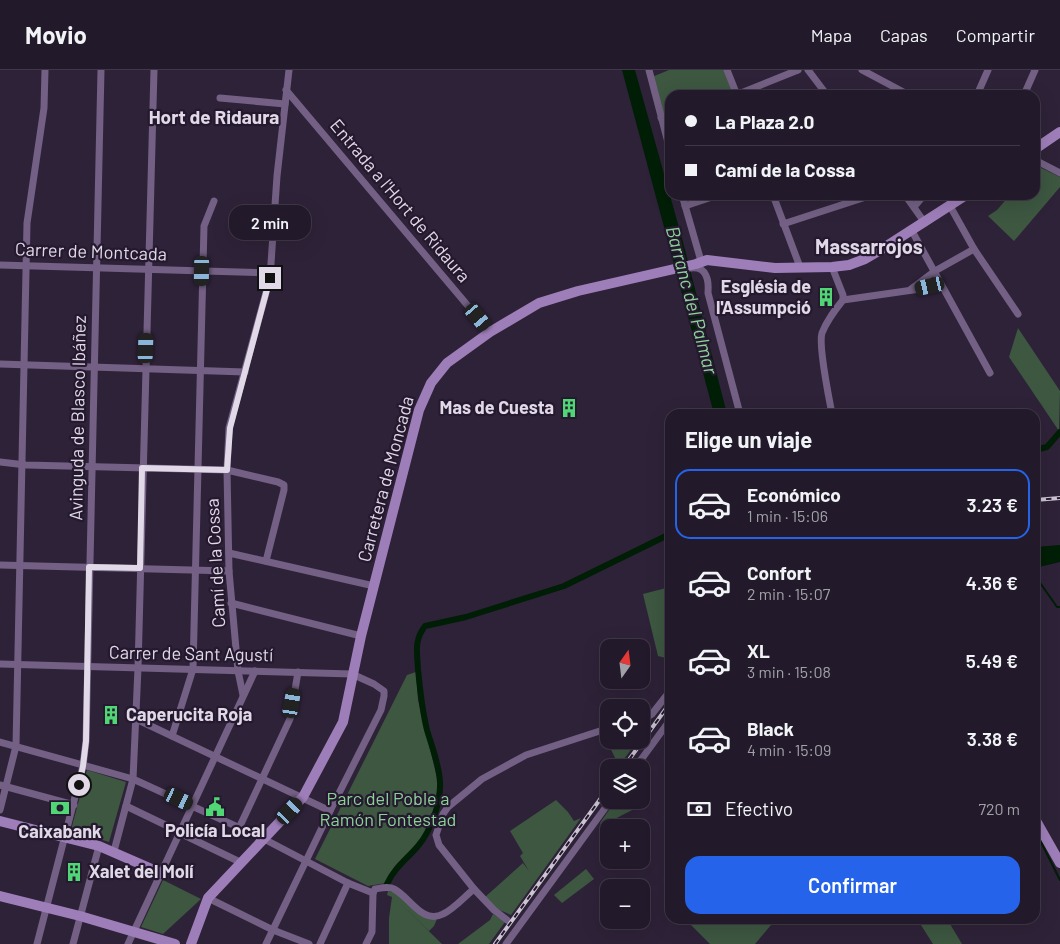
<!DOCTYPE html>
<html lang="es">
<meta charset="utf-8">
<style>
body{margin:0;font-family:Barlow,sans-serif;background:#2a2332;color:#f1f3f6;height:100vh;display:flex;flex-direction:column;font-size:19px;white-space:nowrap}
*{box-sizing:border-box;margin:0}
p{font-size:16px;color:#a2a1a8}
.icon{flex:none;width:28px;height:28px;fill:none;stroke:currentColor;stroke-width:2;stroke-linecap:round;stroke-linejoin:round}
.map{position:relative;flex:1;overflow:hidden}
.sheet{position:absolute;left:665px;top:339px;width:375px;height:515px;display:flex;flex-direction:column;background:#221a2a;border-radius:15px;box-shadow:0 5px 20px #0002,0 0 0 1px #3f3847}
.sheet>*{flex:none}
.top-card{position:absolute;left:665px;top:20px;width:375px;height:110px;border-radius:15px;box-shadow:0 5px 20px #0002,0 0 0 1px #3f3847;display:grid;align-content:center;height:110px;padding:0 20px;background:#221a2a}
.needle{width:32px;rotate:14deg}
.controls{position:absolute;left:600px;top:569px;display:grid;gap:10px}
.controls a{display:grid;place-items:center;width:50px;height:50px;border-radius:10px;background:#221a2a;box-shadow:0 5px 20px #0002,0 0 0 1px #3f3847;font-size:25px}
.end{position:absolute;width:22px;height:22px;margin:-11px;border:6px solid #e1d9e8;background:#111;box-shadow:0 0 0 2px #111}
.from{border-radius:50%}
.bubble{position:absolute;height:35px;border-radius:15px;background:#221a2a;box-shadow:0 5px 20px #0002,0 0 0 1px #3f3847;font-size:16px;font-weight:600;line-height:35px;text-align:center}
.car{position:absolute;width:15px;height:30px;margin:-15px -8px;border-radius:6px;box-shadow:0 0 4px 1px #0007;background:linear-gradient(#222 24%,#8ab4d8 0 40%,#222 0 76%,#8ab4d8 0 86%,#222 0)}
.top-card b{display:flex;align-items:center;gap:18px;height:48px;font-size:19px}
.top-card b+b{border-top:1px solid #3f3847}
.top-card i{width:12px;height:12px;background:#f1f3f6}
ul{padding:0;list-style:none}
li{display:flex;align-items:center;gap:15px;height:70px;margin:0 10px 8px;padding:0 10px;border:2px solid transparent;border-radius:15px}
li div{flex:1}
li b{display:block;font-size:19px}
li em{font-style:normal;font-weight:600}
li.active{border-color:#2563eb}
li>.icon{width:45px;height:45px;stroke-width:1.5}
h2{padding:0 20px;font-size:22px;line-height:60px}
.pay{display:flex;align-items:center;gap:12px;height:55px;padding:0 20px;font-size:19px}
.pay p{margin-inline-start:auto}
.cta{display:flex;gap:10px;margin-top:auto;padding:10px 20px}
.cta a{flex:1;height:58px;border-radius:15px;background:#2563eb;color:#fff;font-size:20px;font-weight:600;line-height:58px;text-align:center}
header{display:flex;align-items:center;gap:30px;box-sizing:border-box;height:70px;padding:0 25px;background:#221a2a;border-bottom:1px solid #3f3847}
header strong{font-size:24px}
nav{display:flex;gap:28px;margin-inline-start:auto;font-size:18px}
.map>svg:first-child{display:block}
.green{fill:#3d5741}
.water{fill:#001e06}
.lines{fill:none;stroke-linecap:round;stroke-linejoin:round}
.stream{stroke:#001e06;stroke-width:2}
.canal{stroke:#001e06;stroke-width:6}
.street{stroke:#736084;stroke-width:7}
.secondary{stroke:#9e7eb9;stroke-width:10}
.rail-casing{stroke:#ccc4d3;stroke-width:4}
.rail{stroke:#24192e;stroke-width:2;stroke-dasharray:5.5;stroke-linecap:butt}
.route{stroke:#e1d9e8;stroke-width:6}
.labels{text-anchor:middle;stroke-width:4.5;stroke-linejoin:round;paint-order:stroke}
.street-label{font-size:18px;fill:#e1d9e8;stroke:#24192e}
.poi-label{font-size:18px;font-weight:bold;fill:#e1d9e8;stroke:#24192e;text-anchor:end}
.park-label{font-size:18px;fill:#8cd198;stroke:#24192e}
.neighbourhood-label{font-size:19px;font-weight:bold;fill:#e1d9e8;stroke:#24192e}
.water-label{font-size:19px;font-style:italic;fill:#8dd299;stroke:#24192e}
.quarter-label{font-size:20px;font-weight:bold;fill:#e1d9e8;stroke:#24192e}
</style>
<header>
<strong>Movio</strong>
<nav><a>Mapa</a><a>Capas</a><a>Compartir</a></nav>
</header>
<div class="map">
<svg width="1060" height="874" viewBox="0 0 1060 874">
<rect width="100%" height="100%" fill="#2e2238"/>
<!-- green -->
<g class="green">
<path d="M669,0H727L733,25H670V44L661,46L652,7Z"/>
<path d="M1035,95L1060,107V117L1014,171L988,146L997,140L1010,125H1035Z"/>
<path d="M1018,258L1060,321L1059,361L1009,287Z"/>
<path d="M670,517V589L658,586L643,524Z"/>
<path d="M416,602L418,630L438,712L435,736L424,764L419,773L395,797L386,813L368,816L315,789L407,605Z"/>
<path d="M609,661V670H638L619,696L603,663Z"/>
<path d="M87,700L126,712L109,772L71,760Z"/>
<path d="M556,730L568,742L574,751L581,748L511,845L495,838L485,827L523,793L529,801L520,786L523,783L510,761Z"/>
<path d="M616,730H638L640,736L601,756L600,753Z"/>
<path d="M586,799L594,809L562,833L554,825Z"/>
<path d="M163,810L201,829L163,864L141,857Z"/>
<path d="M388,821L393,822L437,849L434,856L429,861L397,830L442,874H389V848L392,827L387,825Z"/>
<path d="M493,844L505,852L489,874H458L490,850Z"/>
<path d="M685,849H776L755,874H710Z"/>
<path d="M927,849H947L962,874H933L921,855Z"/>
</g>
<!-- water -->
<g class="water">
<path d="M622,0H635L683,172L727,344H714Z"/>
<path d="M1060,475V492L1035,498V477Z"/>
</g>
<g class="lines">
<!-- stream -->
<g class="stream">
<path d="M1036,507L1057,537H1060"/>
<path d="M1035,763L1040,770L1060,810"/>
</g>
<!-- canal -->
<g class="canal">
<path d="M1035,380L1047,377L1060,362"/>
<path d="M387,814C394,798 407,789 418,776C431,761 441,732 440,712C439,694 432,677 427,660C422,640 420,620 418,599C417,581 414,571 425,556L466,547L564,516L670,464"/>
</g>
<!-- street -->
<g class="street">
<path d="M154,0L138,598L133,709L264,769L348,813L373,823"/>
<path d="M649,0L670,80"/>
<path d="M727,0L737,25"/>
<path d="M808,0L827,25"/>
<path d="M862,0L909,25"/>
<path d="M286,20L490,262"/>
<path d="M736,25L798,0"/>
<path d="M977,25L988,0"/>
<path d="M1024,25L1035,0"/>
<path d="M220,28L285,34"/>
<path d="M661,48L670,45"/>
<path d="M1035,90L1060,103"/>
<path d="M682,125L701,191"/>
<path d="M773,125L800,197"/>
<path d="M905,125L925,153"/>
<path d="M685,136L718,125"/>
<path d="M950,136L974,179L1018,244"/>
<path d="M914,137L924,125"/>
<path d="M783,154L872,125"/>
<path d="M912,161L990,303"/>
<path d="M0,195L271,203"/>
<path d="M832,197L843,225V230"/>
<path d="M691,198C707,196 709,211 708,223L740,344"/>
<path d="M911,219L935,201L974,179"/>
<path d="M0,294L245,302"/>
<path d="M832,344C829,328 818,275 822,263C827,250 835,240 843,230L920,219L940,214"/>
<path d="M0,392L26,395L227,400L278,412L284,415V420L266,491"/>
<path d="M229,483L374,516"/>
<path d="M0,495L229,501"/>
<path d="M231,533L361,566"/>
<path d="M0,594L352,604L374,614L384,621V626L381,640L330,741L266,874"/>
<path d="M243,625L238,601L229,501L227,400L229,358L270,208L277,106L289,0"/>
<path d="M136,649L330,741"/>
<path d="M641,651L652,644L670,621"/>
<path d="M172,666L193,599L204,156L214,131"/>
<path d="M0,672L133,709L114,781"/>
<path d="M635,698L670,650"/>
<path d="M0,715L74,735"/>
<path d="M126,736L180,762"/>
<path d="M0,740L16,676L27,153L44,38L45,0"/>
<path d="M239,758L290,649L298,602"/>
<path d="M186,766L242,793"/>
<path d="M373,823L375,819C381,818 389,816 394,819C410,827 422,855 443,844C454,839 464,827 474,819"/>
<path d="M208,828L273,860L309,874"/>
<path d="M507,850L494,840L474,819L439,775L436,765L443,744L448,737L482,709L526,685L609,658"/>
<path d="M37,874L83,696L86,671L101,0"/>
<path d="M73,874L99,776"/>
<path d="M128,874L255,601"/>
<path d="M320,874L348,813"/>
<path d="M366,874L372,862L373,823"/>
<path d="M506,874L611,730"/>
</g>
<!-- secondary -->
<g class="secondary">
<path d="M1035,79L1060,62"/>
<path d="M1035,749L1060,793"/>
<path d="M0,751L99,776L161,803"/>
<path d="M0,826L80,846L175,874"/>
<path d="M191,874L208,828L303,727L343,652L361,566L419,340L431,313L447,293L490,262L539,233L578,221L696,194L707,190L775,198L832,197L849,195L865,189L882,179L966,125"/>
</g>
<!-- rail casing -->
<g class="rail-casing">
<g id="rail">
<path d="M1035,430L1060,428"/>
<path d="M623,698L670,633"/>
<path d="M495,874L609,717"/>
</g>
</g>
<!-- rail -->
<use href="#rail" class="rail"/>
</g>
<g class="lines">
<!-- route -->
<path class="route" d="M79,715L83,696L86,671L89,497L140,498L142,398L227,400L230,358L270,208"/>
</g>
<!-- icons -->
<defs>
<g id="building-bare" transform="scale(1.5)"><path d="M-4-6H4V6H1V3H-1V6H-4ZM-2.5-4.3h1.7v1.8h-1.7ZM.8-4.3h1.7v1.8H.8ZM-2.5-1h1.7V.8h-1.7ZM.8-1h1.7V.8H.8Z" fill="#50d674" stroke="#24192e" stroke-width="2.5" paint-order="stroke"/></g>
<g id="civic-bare" transform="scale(1.5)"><path d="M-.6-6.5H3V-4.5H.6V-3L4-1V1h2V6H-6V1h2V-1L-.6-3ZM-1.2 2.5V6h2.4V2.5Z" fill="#50d674" stroke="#24192e" stroke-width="2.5" paint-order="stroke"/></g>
<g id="bank-bare" transform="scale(1.5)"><path d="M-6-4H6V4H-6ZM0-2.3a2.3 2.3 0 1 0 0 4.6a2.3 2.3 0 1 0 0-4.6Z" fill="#50d674" stroke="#24192e" stroke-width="2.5" paint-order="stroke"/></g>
</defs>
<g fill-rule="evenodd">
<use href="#building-bare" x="826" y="227"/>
<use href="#building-bare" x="569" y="338"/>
<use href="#building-bare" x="111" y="645"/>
<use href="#civic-bare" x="215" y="737"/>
<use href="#bank-bare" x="60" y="738"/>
<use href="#building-bare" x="74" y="802"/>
</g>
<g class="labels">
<!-- street labels -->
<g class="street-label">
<text transform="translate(400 131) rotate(50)" y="6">Entrada a l'Hort de Ridaura</text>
<text transform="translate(91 182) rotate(2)" y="6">Carrer de Montcada</text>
<text transform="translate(78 348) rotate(-89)" y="6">Avinguda de Blasco Ibáñez</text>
<text transform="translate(386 409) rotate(-75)" y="6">Carretera de Moncada</text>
<text transform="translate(216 493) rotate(-93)" y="6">Camí de la Cossa</text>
<text transform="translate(191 584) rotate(1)" y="6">Carrer de Sant Agustí</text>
</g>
<!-- poi labels -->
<g class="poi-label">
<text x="811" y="223">Església de<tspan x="811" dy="21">l'Assumpció</tspan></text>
<text x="554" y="344">Mas de Cuesta</text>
<text x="126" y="651" text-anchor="start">Caperucita Roja</text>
<text x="215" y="767" text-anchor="middle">Policía Local</text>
<text x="60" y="768" text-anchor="middle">Caixabank</text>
<text x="89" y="808" text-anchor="start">Xalet del Molí</text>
</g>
<!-- park labels -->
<g class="park-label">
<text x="388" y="735">Parc del Poble a<tspan x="388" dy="21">Ramón Fontestad</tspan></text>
</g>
<!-- neighbourhood labels -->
<g class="neighbourhood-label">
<text x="214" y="54">Hort de Ridaura</text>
</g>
<!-- water labels -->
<g class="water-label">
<text transform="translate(692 230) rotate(75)" y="7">Barranc del Palmar</text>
</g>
<!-- quarter labels -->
<g class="quarter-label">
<text x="869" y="184">Massarrojos</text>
</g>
</g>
</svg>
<div class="controls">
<a><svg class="needle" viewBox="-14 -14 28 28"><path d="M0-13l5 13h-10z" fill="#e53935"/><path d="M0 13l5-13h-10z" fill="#a2a1a8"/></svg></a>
<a><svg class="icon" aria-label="locate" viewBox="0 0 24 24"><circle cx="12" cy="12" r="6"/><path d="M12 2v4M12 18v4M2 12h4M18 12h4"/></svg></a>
<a><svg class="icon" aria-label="layers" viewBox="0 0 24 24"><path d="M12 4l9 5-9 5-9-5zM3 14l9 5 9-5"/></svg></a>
<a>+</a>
<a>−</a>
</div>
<i class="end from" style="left:79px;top:715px"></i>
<i class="end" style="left:270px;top:208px"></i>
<div class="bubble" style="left:229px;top:135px;width:82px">2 min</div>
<i class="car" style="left:202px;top:201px;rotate:181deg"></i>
<i class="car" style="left:930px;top:216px;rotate:257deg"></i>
<i class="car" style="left:478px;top:247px;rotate:140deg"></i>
<i class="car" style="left:146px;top:278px;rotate:2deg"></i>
<i class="car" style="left:292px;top:633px;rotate:10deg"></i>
<i class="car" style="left:179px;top:729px;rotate:116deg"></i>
<i class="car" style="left:290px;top:741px;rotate:43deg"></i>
<div class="top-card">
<b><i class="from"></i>La Plaza 2.0</b>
<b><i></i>Camí de la Cossa</b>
</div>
<section class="sheet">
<h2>Elige un viaje</h2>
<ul>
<li class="active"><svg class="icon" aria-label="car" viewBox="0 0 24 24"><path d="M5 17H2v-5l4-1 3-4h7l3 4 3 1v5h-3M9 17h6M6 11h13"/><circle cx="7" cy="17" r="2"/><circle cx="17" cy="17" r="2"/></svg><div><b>Económico</b><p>1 min · 15:06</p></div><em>3.23 €</em></li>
<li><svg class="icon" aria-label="car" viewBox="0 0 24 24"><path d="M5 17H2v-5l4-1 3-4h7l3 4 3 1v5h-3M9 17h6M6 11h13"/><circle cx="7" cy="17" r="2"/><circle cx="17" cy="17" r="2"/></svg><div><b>Confort</b><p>2 min · 15:07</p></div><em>4.36 €</em></li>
<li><svg class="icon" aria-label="car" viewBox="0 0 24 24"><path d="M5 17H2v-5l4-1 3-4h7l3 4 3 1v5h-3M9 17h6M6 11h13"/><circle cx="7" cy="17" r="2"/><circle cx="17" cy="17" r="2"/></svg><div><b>XL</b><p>3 min · 15:08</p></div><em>5.49 €</em></li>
<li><svg class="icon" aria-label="car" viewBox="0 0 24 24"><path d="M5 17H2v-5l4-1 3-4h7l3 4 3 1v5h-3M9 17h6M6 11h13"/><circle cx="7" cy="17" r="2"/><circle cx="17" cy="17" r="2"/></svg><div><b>Black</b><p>4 min · 15:09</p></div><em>3.38 €</em></li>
</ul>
<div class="pay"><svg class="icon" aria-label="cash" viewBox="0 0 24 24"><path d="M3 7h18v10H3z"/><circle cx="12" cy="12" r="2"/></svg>Efectivo<p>720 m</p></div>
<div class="cta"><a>Confirmar</a></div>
</section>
</div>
